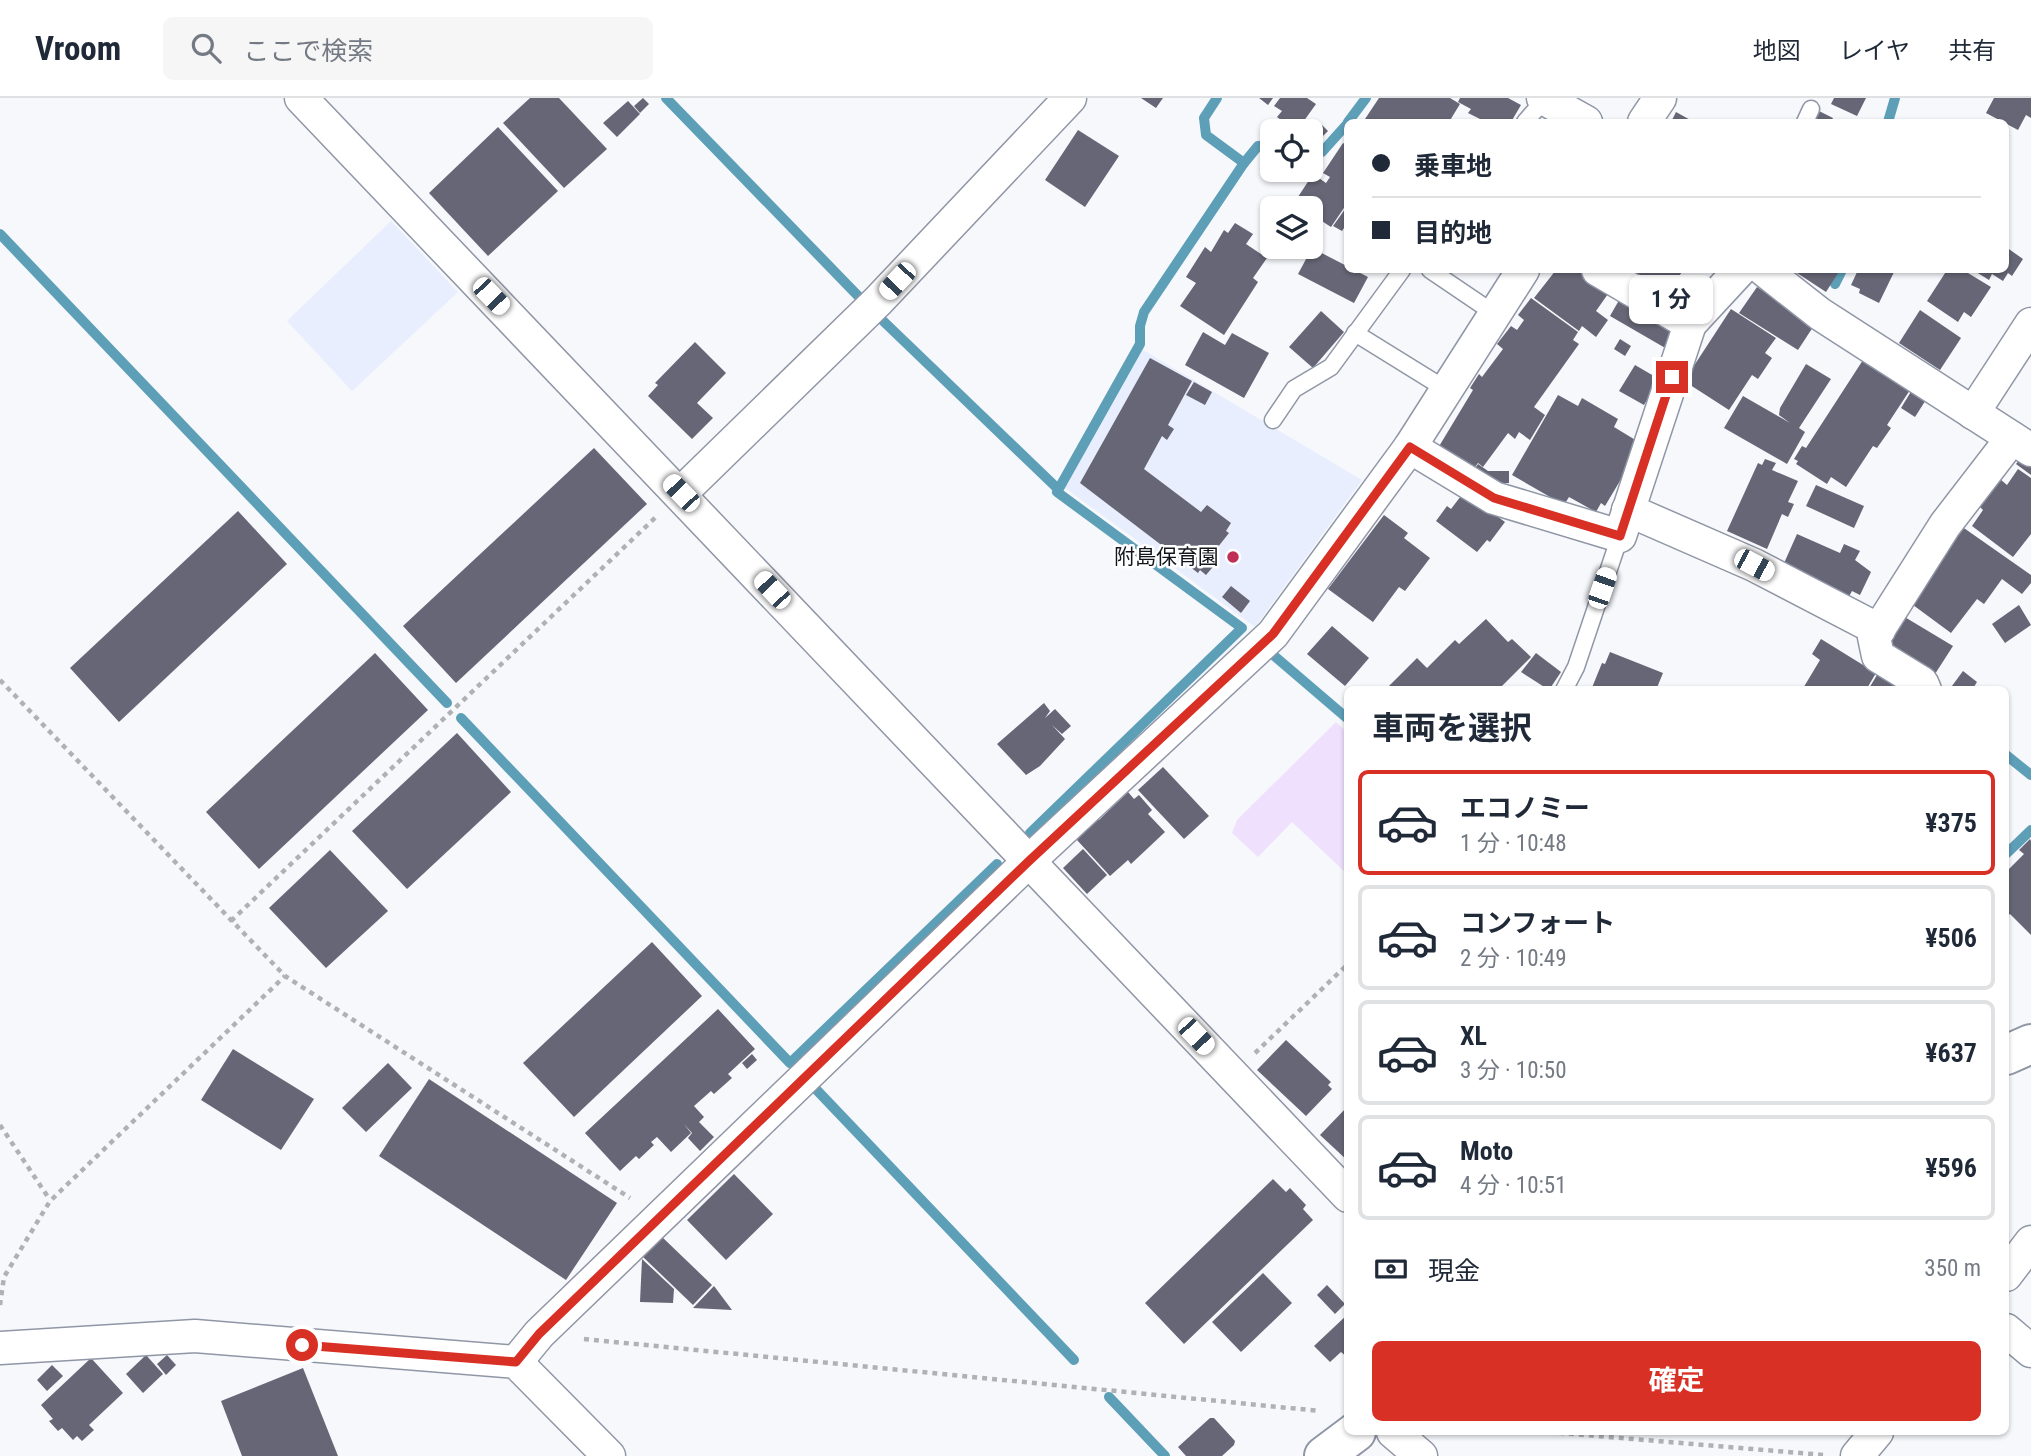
<!DOCTYPE html>
<html lang="ja">
<meta charset="utf-8">
<style>
body{margin:0;font-family:"Roboto Condensed","Noto Sans JP",sans-serif;background:#f6f6f7;color:#1f2937;height:100vh;display:flex;flex-direction:column;font-size:26px;white-space:nowrap}
*{box-sizing:border-box;margin:0}
p{font-size:23px;color:#747a83}
.icon{flex:none;width:38px;height:38px;fill:none;stroke:currentColor;stroke-width:2;stroke-linecap:round;stroke-linejoin:round}
.map{position:relative;flex:1;overflow:hidden}
.panel{position:absolute;left:1344px;top:588px;width:665px;height:749px;display:flex;flex-direction:column;background:#fff;border-radius:10px;box-shadow:0 2px 5px #0004}
.panel>*{flex:none}
.hud{position:absolute;left:1344px;top:21px;width:665px;height:154px;border-radius:10px;box-shadow:0 2px 5px #0004;display:grid;align-content:center;height:154px;padding:0 28px;background:#fff}
.fabs{position:absolute;left:1260px;top:21px;display:grid;gap:14px}
.fabs a{display:grid;place-items:center;width:63px;height:63px;border-radius:10px;background:#fff;box-shadow:0 2px 5px #0004;font-size:35px}
.end{position:absolute;width:32px;height:32px;margin:-16px;border:9px solid #d93025;background:#fff;box-shadow:0 0 0 4px #fff}
.from{border-radius:50%}
.bubble{position:absolute;height:49px;border-radius:10px;background:#fff;box-shadow:0 2px 5px #0004;font-size:23px;font-weight:700;line-height:49px;text-align:center}
.car{position:absolute;width:21px;height:42px;margin:-21px -10px;border-radius:9px;box-shadow:0 0 5px 2px #0007;background:linear-gradient(#fff 24%,#345 0 40%,#fff 0 76%,#345 0 86%,#fff 0)}
.hud b{display:flex;align-items:center;gap:24px;height:66px;font-size:26px}
.hud b+b{border-top:2px solid #e0e1e3}
.hud i{width:18px;height:18px;background:#1f2937}
ul{padding:0;list-style:none}
li{display:flex;align-items:center;gap:21px;height:105px;margin:0 14px 10px;padding:0 14px;border:4px solid #e0e1e3;border-radius:10px}
li div{flex:1}
li b{display:block;font-size:26px}
li em{font-style:normal;font-weight:700}
li.current{border-color:#d93025}
li>.icon{width:63px;height:63px;stroke-width:1.5}
h2{padding:0 28px;font-size:32px;line-height:84px}
.pay{display:flex;align-items:center;gap:18px;height:77px;padding:0 28px;font-size:26px}
.pay p{margin-inline-start:auto}
.primary-button{display:flex;gap:14px;margin-top:auto;padding:14px 28px}
.primary-button a{flex:1;height:80px;border-radius:10px;background:#d93025;color:#fff;font-size:28px;font-weight:700;line-height:80px;text-align:center}
header{display:flex;align-items:center;gap:42px;box-sizing:border-box;height:98px;padding:0 35px;background:#fff;border-bottom:2px solid #e0e1e3}
header strong{font-size:33px}
nav{display:flex;gap:38px;margin-inline-start:auto;font-size:24px}
.search{width:490px;height:63px;background:#f6f6f7;display:flex;align-items:center;gap:18px;box-sizing:border-box;padding:0 24px;border-radius:10px;color:#747a83;font-size:26px}
.map>svg:first-child{display:block}
.built{fill:#e8eefd}
.green{fill:#efe1fe}
.lines{fill:none;stroke-linecap:round;stroke-linejoin:round}
.stream{stroke:#5e9fb8;stroke-width:10}
.building{fill:#666676}
.service-casing{stroke:#8f96a5;stroke-width:19}
.minor-casing{stroke:#8f96a5;stroke-width:35}
.secondary-casing{stroke:#8f96a5;stroke-width:42}
.path{stroke:#afb1b5;stroke-width:4.5;stroke-dasharray:5 5;stroke-linecap:butt}
.service{stroke:#fff;stroke-width:16}
.minor{stroke:#fff;stroke-width:32}
.secondary{stroke:#fff;stroke-width:38}
.route{stroke:#d93025;stroke-width:9}
.poi-dot{fill:#c03056;stroke:#fff;stroke-width:2.5}
.labels{text-anchor:middle;stroke-width:5;stroke-linejoin:round;paint-order:stroke}
.poi-label{font-size:21px;fill:#12151a;stroke:#fff;text-anchor:end}
</style>
<header>
<strong>Vroom</strong>
<div class="search"><svg class="icon" aria-label="search" viewBox="0 0 24 24"><circle cx="10" cy="10" r="6"/><path d="M15 15l6 6"/></svg>ここで検索</div>
<nav><a>地図</a><a>レイヤ</a><a>共有</a></nav>
</header>
<div class="map">
<svg width="2031" height="1358" viewBox="0 0 2031 1358">
<rect width="100%" height="100%" fill="#f7f8fc"/>
<!-- built -->
<g class="built">
<path d="M391,123L458,194L352,293L287,223Z"/>
<path d="M1143,252L1362,382L1255,529L1065,390Z"/>
</g>
<!-- green -->
<path class="green" d="M1336,624L1347,634V776L1292,724L1258,759L1232,735L1237,722Z"/>
<g class="lines">
<!-- stream -->
<g class="stream">
<path d="M666,0L862,202"/>
<path d="M1217,0L1204,20L1206,37L1244,65"/>
<path d="M1348,24L1366,0"/>
<path d="M1888,24L1895,0"/>
<path d="M1311,57L1322,54L1348,25"/>
<path d="M0,136L447,605"/>
<path d="M1835,186L1842,172"/>
<path d="M879,219L1058,391"/>
<path d="M1272,556L1348,621"/>
<path d="M461,620L790,965L997,766"/>
<path d="M2006,657L2031,677"/>
<path d="M1030,735L1242,530L1057,394L1140,246V228L1144,214L1244,65L1258,48L1272,47"/>
<path d="M2006,756L2031,732"/>
<path d="M811,986L1074,1262"/>
<path d="M1109,1299L1165,1358"/>
</g>
</g>
<!-- building -->
<g class="building">
<path d="M530,0H559L607,51L564,90L503,25Z"/>
<path d="M643,0L649,6L640,15L634,8Z"/>
<path d="M1141,0H1163L1156,10Z"/>
<path d="M1259,0H1273L1268,7Z"/>
<path d="M1280,0H1307L1316,6L1301,27L1296,24L1285,32L1278,26L1281,22L1277,19L1282,13L1274,8Z"/>
<path d="M1379,0H1450L1460,6L1449,24L1437,22L1435,24H1363Z"/>
<path d="M1460,0H1508L1521,7L1511,24H1486L1468,15L1471,11L1458,4Z"/>
<path d="M1834,0H1866L1857,18L1831,6Z"/>
<path d="M1994,0H2031V20L2026,17L2018,32L1986,15Z"/>
<path d="M628,3L640,16L617,39L603,25Z"/>
<path d="M1819,13L1833,20L1831,24H1813Z"/>
<path d="M1676,14L1694,24H1671Z"/>
<path d="M1318,23L1328,33L1316,45L1308,33Z"/>
<path d="M498,29L558,93L488,158L429,95Z"/>
<path d="M1078,32L1119,58L1085,109L1045,82Z"/>
<path d="M1343,45L1348,48V104L1331,129L1311,116V110H1303L1294,105L1313,76L1326,85L1330,79L1323,75Z"/>
<path d="M1348,107V124L1342,133L1333,128Z"/>
<path d="M1235,125L1253,136L1246,146L1267,160L1253,180L1258,184L1224,237L1180,208L1196,185L1186,179L1205,149L1211,154L1224,132L1228,135Z"/>
<path d="M2006,149L2023,161L2012,178L2008,175L2003,183L1992,176L1989,182L1973,172H2006Z"/>
<path d="M1312,150L1368,179L1354,205L1298,176Z"/>
<path d="M1556,172H1580L1610,193L1596,213L1608,222L1596,239L1582,228L1579,233L1534,200Z"/>
<path d="M1619,172H1683L1666,199Z"/>
<path d="M1800,172H1840L1826,194L1797,175Z"/>
<path d="M1858,172H1895L1879,205L1859,195L1860,191L1851,187Z"/>
<path d="M1947,172H1963L1991,189L1971,219L1964,214L1958,224L1927,203Z"/>
<path d="M1757,189L1815,226L1798,252L1739,215Z"/>
<path d="M1622,197L1679,231L1667,251L1610,218Z"/>
<path d="M1531,200L1578,234L1573,242L1579,246L1534,309L1545,317L1530,342L1519,334L1515,341L1508,335L1483,369L1478,365L1471,374L1438,350L1473,292L1470,290L1479,276L1482,279L1503,251L1497,246L1511,228L1517,232L1524,222L1518,217Z"/>
<path d="M1731,211L1776,240L1765,255L1772,260L1758,281L1752,277L1729,312L1684,283Z"/>
<path d="M1920,212L1961,240L1940,272L1899,245Z"/>
<path d="M1321,213L1344,234L1313,270L1289,249Z"/>
<path d="M1203,234L1225,247L1232,235L1269,255L1244,300L1185,267Z"/>
<path d="M1620,241L1631,248L1625,258L1614,251Z"/>
<path d="M695,244L726,275L697,305L713,320L692,341L648,298L658,287L655,285Z"/>
<path d="M1868,259L1885,270L1882,275L1889,279L1892,275L1910,292L1887,327L1891,330L1877,350L1873,348L1846,389L1831,379L1827,386L1796,366L1798,363L1794,361L1802,348L1806,350L1863,262Z"/>
<path d="M1150,260L1192,283L1168,327L1174,331L1167,342L1162,338L1144,371L1201,414L1207,407L1231,425L1226,433L1229,435L1210,459L1217,464L1206,477L1200,472L1198,475L1080,385Z"/>
<path d="M1806,266L1831,281L1799,330L1805,334L1787,366L1724,330L1743,298L1790,325L1779,317L1780,310Z"/>
<path d="M1635,267L1659,281L1644,307L1619,293Z"/>
<path d="M1194,284L1212,294L1205,307L1186,297Z"/>
<path d="M1915,287L1929,297L1915,319L1901,310Z"/>
<path d="M1558,297L1578,308L1582,300L1618,321L1614,329L1642,346L1605,408L1601,405L1596,414L1569,399L1564,407L1512,377Z"/>
<path d="M594,350L647,406L456,585L403,528Z"/>
<path d="M2024,356L2031,361V377L2016,366Z"/>
<path d="M1765,361L1776,365L1772,372L1798,383L1788,404L1794,406L1788,419L1782,416L1767,451L1727,433L1758,365L1762,367Z"/>
<path d="M1478,366L1488,373H1509V385L1488,386L1472,374Z"/>
<path d="M2018,371L2031,380V436L2013,459L1972,428L1983,412L1980,409L2000,381L2007,387Z"/>
<path d="M1816,387L1864,408L1854,430L1806,408Z"/>
<path d="M1464,394L1505,424L1490,444L1487,442L1477,454L1436,423L1447,408L1451,411Z"/>
<path d="M238,413L287,466L119,624L70,570Z"/>
<path d="M1384,417L1408,435L1404,440L1430,460L1405,493L1399,489L1373,524L1328,491Z"/>
<path d="M1961,428L2031,477V485L2022,496L2002,481L1984,506L1977,501L1951,535L1909,504Z"/>
<path d="M1797,436L1840,455L1844,446L1860,453L1855,462L1871,474L1860,497L1852,493L1847,502L1781,472Z"/>
<path d="M1231,488L1250,503L1241,515L1222,499Z"/>
<path d="M2019,507L2031,527L2005,545L1992,526Z"/>
<path d="M1903,518L1953,548L1935,576L1886,546Z"/>
<path d="M1486,521L1508,544L1512,541L1531,559L1498,592H1385L1417,560L1427,570L1455,542L1459,546Z"/>
<path d="M1332,528L1369,560L1345,588L1307,556Z"/>
<path d="M1821,541L1876,575L1866,592H1802L1820,562L1812,556Z"/>
<path d="M1610,554L1663,575L1656,592H1591L1602,565L1605,566Z"/>
<path d="M375,555L428,612L259,771L206,714Z"/>
<path d="M1536,555L1561,574L1549,592L1521,574Z"/>
<path d="M1880,572L1912,592H1868Z"/>
<path d="M1963,573L1977,584L1972,592H1949Z"/>
<path d="M1044,605L1050,613L1045,620L1055,611L1071,628L1062,636L1052,627L1065,641L1040,668L1026,677L997,646Z"/>
<path d="M457,635L511,694L407,791L352,733Z"/>
<path d="M1163,669L1209,718L1184,741L1138,692Z"/>
<path d="M1128,694L1134,701L1139,697L1152,712L1148,716L1165,734L1131,766L1128,762L1110,778L1077,742L1097,720L1099,722Z"/>
<path d="M2030,741L2031,743V837L2010,816L2006,820V774L2024,756L2019,752Z"/>
<path d="M1083,751L1107,777L1087,796L1063,770Z"/>
<path d="M330,752L388,813L326,870L269,810Z"/>
<path d="M652,844L702,898L574,1019L523,965Z"/>
<path d="M718,911L755,951L728,976L732,980L714,996L711,993L694,1008L704,1019L699,1024L714,1039L700,1053L688,1040L692,1035L684,1026L691,1035L671,1054L657,1039L651,1044L654,1047L639,1061L636,1058L620,1073L585,1035Z"/>
<path d="M1286,942L1331,984L1328,987L1332,991L1306,1018L1257,972Z"/>
<path d="M233,951L314,1001L281,1052L201,1002Z"/>
<path d="M752,956L757,962L747,971L742,965Z"/>
<path d="M388,965L412,990L366,1034L342,1010Z"/>
<path d="M429,981L617,1105L566,1182L379,1058Z"/>
<path d="M1348,1008V1063L1320,1037Z"/>
<path d="M734,1076L773,1116L726,1162L687,1122Z"/>
<path d="M1273,1081L1286,1094L1290,1090L1306,1107L1303,1111L1313,1122L1184,1246L1145,1205Z"/>
<path d="M661,1138L712,1187L693,1207L642,1158Z"/>
<path d="M642,1161L674,1191L673,1205L640,1204Z"/>
<path d="M1263,1175L1292,1205L1241,1254L1212,1224Z"/>
<path d="M1327,1187L1345,1206L1335,1216L1317,1197Z"/>
<path d="M714,1188L732,1212L693,1210Z"/>
<path d="M1348,1216V1260L1341,1254L1330,1264L1314,1248Z"/>
<path d="M146,1257L163,1276L143,1295L126,1276Z"/>
<path d="M167,1257L176,1267L166,1277L157,1266Z"/>
<path d="M91,1260L123,1295L89,1327L94,1332L82,1343L77,1338L73,1342L62,1330L58,1333L49,1323L53,1321L41,1307Z"/>
<path d="M52,1267L63,1278L47,1293L37,1282Z"/>
<path d="M303,1270L338,1358H242L221,1303Z"/>
<path d="M1210,1320H1214L1235,1343L1234,1347L1222,1358H1186L1178,1349Z"/>
</g>
<g class="lines">
<!-- service casing -->
<g class="service-casing">
<g id="service">
<path d="M1525,24L1545,1"/>
<path d="M1805,24L1811,11"/>
<path d="M1430,172L1495,216"/>
<path d="M1355,235L1447,292"/>
<path d="M1273,322L1294,291L1331,269L1402,172"/>
<path d="M1564,592L1576,569L1620,438"/>
</g>
</g>
<!-- minor casing -->
<g class="minor-casing">
<g id="minor">
<path d="M301,0L1348,1098"/>
<path d="M1543,0L1586,24"/>
<path d="M1644,24L1660,0"/>
<path d="M1598,172L1690,226"/>
<path d="M1764,172L1820,216L2031,352"/>
<path d="M1973,315L2031,226"/>
<path d="M1410,349L1494,400L1620,438L1690,226L1740,172"/>
<path d="M681,395L878,203L1070,0"/>
<path d="M1628,412L1754,467L1879,532"/>
<path d="M1925,592L1922,585L1878,558L1874,539L1945,427L2012,340"/>
<path d="M2006,1177L2031,1144"/>
<path d="M2006,1232L2031,1253"/>
<path d="M0,1250L195,1238L516,1264L609,1358"/>
<path d="M516,1264L539,1236L1029,763L1273,536L1410,349L1523,172"/>
<path d="M1393,1334L1421,1358"/>
<path d="M1857,1358L1877,1334"/>
</g>
</g>
<!-- secondary casing -->
<g class="secondary-casing">
<g id="secondary">
<path d="M2006,957L2031,946"/>
<path d="M1324,1358L1356,1334"/>
</g>
</g>
<!-- path -->
<g class="path">
<path d="M0,582L285,878L630,1100"/>
<path d="M231,823L657,418"/>
<path d="M1255,955L1348,866"/>
<path d="M0,1027L50,1102"/>
<path d="M0,1207L4,1179L50,1103L285,878"/>
<path d="M584,1241L1320,1313"/>
<path d="M1549,1334L1824,1357"/>
</g>
<!-- service -->
<use href="#service" class="service"/>
<!-- minor -->
<use href="#minor" class="minor"/>
<!-- secondary -->
<use href="#secondary" class="secondary"/>
</g>
<g class="lines">
<!-- route -->
<path class="route" d="M302,1247L516,1264L539,1236L1029,763L1273,536L1410,349L1494,400L1620,438L1672,279"/>
</g>
<!-- markers -->
<circle class="poi-dot" cx="1233" cy="459" r="7"/>
<g class="labels">
<!-- poi labels -->
<g class="poi-label">
<text x="1219" y="466">附島保育園</text>
</g>
</g>
</svg>
<div class="fabs">
<a><svg class="icon" aria-label="locate" viewBox="0 0 24 24"><circle cx="12" cy="12" r="6"/><path d="M12 2v4M12 18v4M2 12h4M18 12h4"/></svg></a>
<a><svg class="icon" aria-label="layers" viewBox="0 0 24 24"><path d="M12 4l9 5-9 5-9-5zM3 14l9 5 9-5"/></svg></a>
</div>
<i class="end from" style="left:302px;top:1247px"></i>
<i class="end" style="left:1672px;top:279px"></i>
<div class="bubble" style="left:1629px;top:177px;width:84px">1 分</div>
<i class="car" style="left:897px;top:183px;rotate:223deg"></i>
<i class="car" style="left:491px;top:198px;rotate:136deg"></i>
<i class="car" style="left:681px;top:395px;rotate:316deg"></i>
<i class="car" style="left:1754px;top:467px;rotate:118deg"></i>
<i class="car" style="left:1602px;top:490px;rotate:19deg"></i>
<i class="car" style="left:772px;top:492px;rotate:317deg"></i>
<i class="car" style="left:1196px;top:938px;rotate:137deg"></i>
<div class="hud">
<b><i class="from"></i>乗車地</b>
<b><i></i>目的地</b>
</div>
<section class="panel">
<h2>車両を選択</h2>
<ul>
<li class="current"><svg class="icon" aria-label="car" viewBox="0 0 24 24"><path d="M5 17H2v-5l4-1 3-4h7l3 4 3 1v5h-3M9 17h6M6 11h13"/><circle cx="7" cy="17" r="2"/><circle cx="17" cy="17" r="2"/></svg><div><b>エコノミー</b><p>1 分 · 10:48</p></div><em>¥375</em></li>
<li><svg class="icon" aria-label="car" viewBox="0 0 24 24"><path d="M5 17H2v-5l4-1 3-4h7l3 4 3 1v5h-3M9 17h6M6 11h13"/><circle cx="7" cy="17" r="2"/><circle cx="17" cy="17" r="2"/></svg><div><b>コンフォート</b><p>2 分 · 10:49</p></div><em>¥506</em></li>
<li><svg class="icon" aria-label="car" viewBox="0 0 24 24"><path d="M5 17H2v-5l4-1 3-4h7l3 4 3 1v5h-3M9 17h6M6 11h13"/><circle cx="7" cy="17" r="2"/><circle cx="17" cy="17" r="2"/></svg><div><b>XL</b><p>3 分 · 10:50</p></div><em>¥637</em></li>
<li><svg class="icon" aria-label="car" viewBox="0 0 24 24"><path d="M5 17H2v-5l4-1 3-4h7l3 4 3 1v5h-3M9 17h6M6 11h13"/><circle cx="7" cy="17" r="2"/><circle cx="17" cy="17" r="2"/></svg><div><b>Moto</b><p>4 分 · 10:51</p></div><em>¥596</em></li>
</ul>
<div class="pay"><svg class="icon" aria-label="cash" viewBox="0 0 24 24"><path d="M3 7h18v10H3z"/><circle cx="12" cy="12" r="2"/></svg>現金<p>350 m</p></div>
<div class="primary-button"><a>確定</a></div>
</section>
</div>
